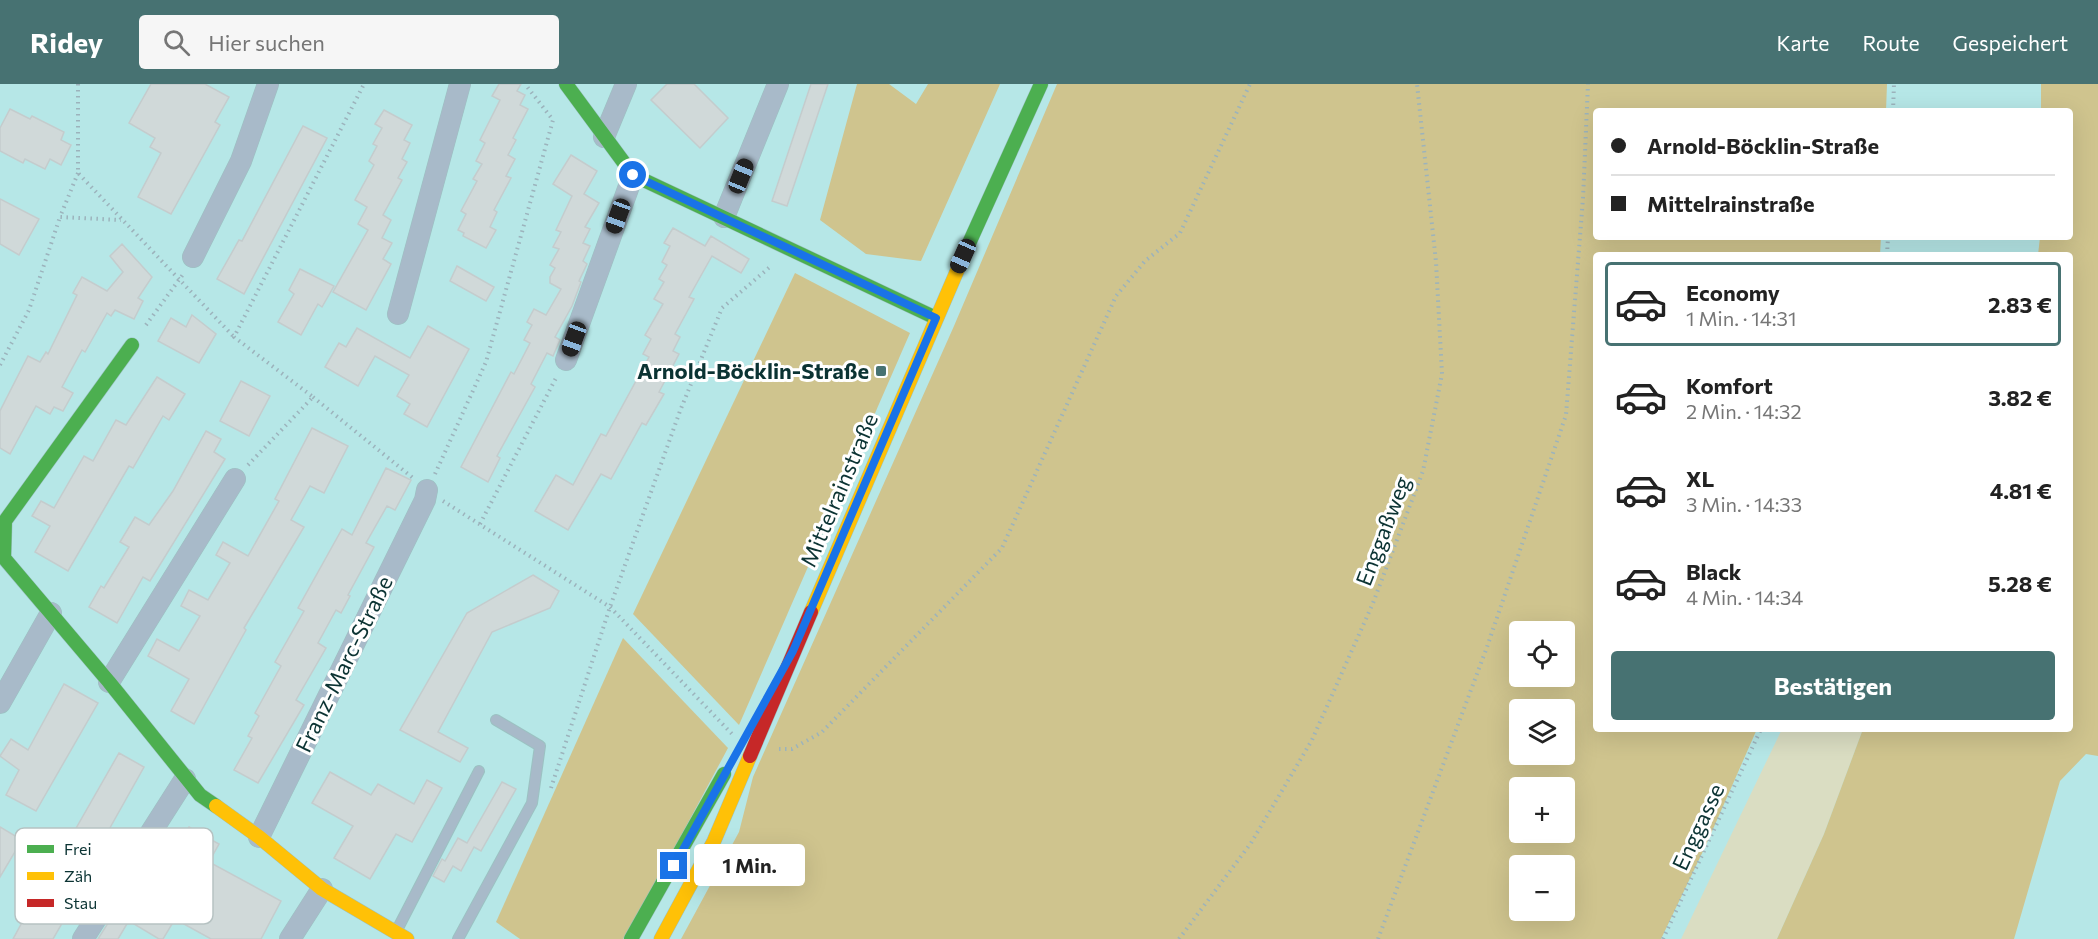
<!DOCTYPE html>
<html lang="de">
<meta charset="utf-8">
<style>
body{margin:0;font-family:Commissioner,sans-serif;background:#f6f6f6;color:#222;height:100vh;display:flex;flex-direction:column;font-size:22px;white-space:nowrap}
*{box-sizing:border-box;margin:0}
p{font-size:20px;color:#767676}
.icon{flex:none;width:33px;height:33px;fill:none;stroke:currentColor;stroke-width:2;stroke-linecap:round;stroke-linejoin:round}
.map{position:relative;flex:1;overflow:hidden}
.details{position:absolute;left:1593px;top:168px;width:480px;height:480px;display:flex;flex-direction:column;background:#fff;border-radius:6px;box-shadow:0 6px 24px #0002}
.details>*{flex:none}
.hud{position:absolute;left:1593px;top:24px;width:480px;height:132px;border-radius:6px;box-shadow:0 6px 24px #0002;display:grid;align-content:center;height:132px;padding:0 18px;background:#fff}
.controls{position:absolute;left:1509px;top:537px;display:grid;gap:12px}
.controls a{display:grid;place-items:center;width:66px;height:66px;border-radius:6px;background:#fff;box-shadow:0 6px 24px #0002;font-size:30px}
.end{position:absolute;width:27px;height:27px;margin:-14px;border:8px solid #1a73e8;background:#fff;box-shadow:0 0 0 3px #fff}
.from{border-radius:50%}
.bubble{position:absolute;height:42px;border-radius:6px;background:#fff;box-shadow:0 6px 24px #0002;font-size:20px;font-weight:700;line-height:42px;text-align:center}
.car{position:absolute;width:18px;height:36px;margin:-18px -9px;border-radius:8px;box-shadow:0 0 4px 2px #0007;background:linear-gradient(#222 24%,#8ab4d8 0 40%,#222 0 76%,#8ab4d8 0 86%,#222 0)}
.hud b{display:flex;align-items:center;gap:21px;height:57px;font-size:22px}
.hud b+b{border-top:2px solid #e0e0e0}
.hud i{width:15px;height:15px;background:#222}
ul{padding:10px 0 0;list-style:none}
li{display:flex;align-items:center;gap:18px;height:84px;margin:0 12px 9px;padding:0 6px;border:3px solid transparent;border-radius:6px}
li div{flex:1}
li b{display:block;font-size:22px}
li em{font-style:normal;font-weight:700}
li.current{border-color:#477272}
li>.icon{width:54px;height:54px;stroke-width:1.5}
.action{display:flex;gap:12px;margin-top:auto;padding:12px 18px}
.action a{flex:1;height:69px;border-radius:6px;background:#477272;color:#fff;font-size:24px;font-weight:700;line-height:69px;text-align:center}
header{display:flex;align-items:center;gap:36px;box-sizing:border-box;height:84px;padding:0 30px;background:#477272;color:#fff}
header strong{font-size:28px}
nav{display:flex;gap:33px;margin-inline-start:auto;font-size:21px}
.search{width:420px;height:54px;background:#f6f6f6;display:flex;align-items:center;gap:15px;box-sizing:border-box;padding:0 21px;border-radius:6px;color:#767676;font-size:22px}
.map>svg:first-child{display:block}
.green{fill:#daddc2}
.forest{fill:#cfc48e;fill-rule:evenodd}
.building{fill:#d0d9d9;stroke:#c4cccd;stroke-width:1.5}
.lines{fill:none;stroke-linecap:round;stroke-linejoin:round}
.lane-casing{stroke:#9bc2c2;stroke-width:12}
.street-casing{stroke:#9bc2c2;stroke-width:22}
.fast-casing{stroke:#9bc2c2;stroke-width:15}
.slow-casing{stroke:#9bc2c2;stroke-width:15}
.jam-casing{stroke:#9bc2c2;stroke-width:15}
.path{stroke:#9cb3bc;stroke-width:4;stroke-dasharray:1.5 4.5;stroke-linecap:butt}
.lane{stroke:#a8bac9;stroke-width:10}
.street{stroke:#a8bac9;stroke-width:21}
.fast{stroke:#4caf50;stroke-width:14}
.slow{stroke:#ffc107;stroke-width:14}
.jam{stroke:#c62828;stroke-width:14}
.route{stroke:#1a73e8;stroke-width:8}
.poi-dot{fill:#477272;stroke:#fff;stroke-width:2}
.labels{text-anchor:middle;stroke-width:6;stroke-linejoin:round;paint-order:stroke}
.poi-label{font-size:22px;font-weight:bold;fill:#0b3333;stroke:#fff;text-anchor:end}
.street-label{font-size:22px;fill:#0b3333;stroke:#fff}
.key{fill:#fff;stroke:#b6c2c2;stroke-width:1.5}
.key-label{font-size:16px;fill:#0b3333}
</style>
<header>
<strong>Ridey</strong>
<div class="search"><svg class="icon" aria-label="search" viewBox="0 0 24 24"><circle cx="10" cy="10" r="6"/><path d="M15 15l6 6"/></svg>Hier suchen</div>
<nav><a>Karte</a><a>Route</a><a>Gespeichert</a></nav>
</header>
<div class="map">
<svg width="2098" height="855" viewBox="0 0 2098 855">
<rect width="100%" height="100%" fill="#b6e7e7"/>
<!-- green -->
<path class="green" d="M1782,645H1863L1824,750L1777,855H1681Z"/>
<!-- forest -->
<g class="forest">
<path d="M857,0H889L916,20L928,0H1000L921,177L866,170L820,136Z"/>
<path d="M1057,0H1887L1886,27H1596V153H1881L1880,171H1596V645H1757L1706,761L1661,855H681L739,748L753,693L954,242ZM1520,548H1564V592H1520ZM1520,626H1564V670H1520ZM1520,704H1564V748H1520ZM1520,782H1564V826H1520Z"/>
<path d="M2041,0H2098V672L2086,670L2060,697L2014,855H1777L1824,750L1863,645H2070V171H2038L2040,153H2070V27H2041Z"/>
<path d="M795,189L910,249L739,641L633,530Z"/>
<path d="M623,554L728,664L636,836L623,855H520L496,838Z"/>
</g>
<!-- building -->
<g class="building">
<path d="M151,0H205L229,13L215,38L220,41L171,130L138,113L161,69L150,63L155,54L129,39Z"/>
<path d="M499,0H521L517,7L525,11L520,21L528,25L513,54L516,56L508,71L515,75L506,92L511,94L494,126L497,128L490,143L496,146L486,164L463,152L464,149L458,146L466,130L461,127L477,97L473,95L482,80L476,77L485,59L480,56L500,16L492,12Z"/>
<path d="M667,0H694L728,34L700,64L651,16Z"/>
<path d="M811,0H828L787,122L772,117Z"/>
<path d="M10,25L30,35L32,32L64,48L61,56L71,61L61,81L50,75L45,85L25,75L23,79L0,67V44Z"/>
<path d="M384,26L412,41L404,56L410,59L402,75L407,78L398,94L402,96L383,131L391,136L382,154L392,159L383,175L391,180L366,226L333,208L368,146L358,140L367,123L355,116L374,81L369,77L377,62L373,60L382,44L375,40Z"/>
<path d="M303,42L327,54L244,210L217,195L239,156L242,157Z"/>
<path d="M571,71L597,87L584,110L599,119L585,143L590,145L583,159L590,162L583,177L587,180L579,197L581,198L572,222L555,253L560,256L556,265L553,272L547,269L531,300L535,303L497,372L500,374L488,398L461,383L511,288L514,290L530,259L524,256L532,241L527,238L534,225L546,231L561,205L550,199V193L555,184L550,181L559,165L553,163L561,148L556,146L572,112L553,100Z"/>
<path d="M0,115L39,135L19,171L0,160Z"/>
<path d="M673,144L705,162L711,152L749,175L741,189L712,172L689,213L694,215L675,250L680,253L673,267L679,270L659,308L664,310L646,341L642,339L611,395L601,390L568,446L535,427L556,391L573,401L601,350L606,352L649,273L643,270L651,255L645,251L663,220L654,215L664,198L659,195L667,181L662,178L670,162L664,159Z"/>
<path d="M122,160L152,193L138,214L143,217L134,235L115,226L111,232L107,229L85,268L82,266L62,303L73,309L63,327L54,323L50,330L36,322L10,370L0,364V327L28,272L40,278L46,268L48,270L77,211L73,209L82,193L107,207L123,188L110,172Z"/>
<path d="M457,182L494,203L486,217L450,197Z"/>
<path d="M300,185L334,202L322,223L318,220L301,251L278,238L294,210L289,206Z"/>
<path d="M192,231L216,250L199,279L158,257L171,234L186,243Z"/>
<path d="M428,242L469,265L427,343L404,330L410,320L397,312L409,291L375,272L358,302L325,283L339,259L346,263L357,244L410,274Z"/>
<path d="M157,293L185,310L169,336L163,332L133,384L129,382L68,487L35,468L50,442L32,432L41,417L54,424L84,372L93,377L116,336L126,341Z"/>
<path d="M241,297L270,312L249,352L220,337Z"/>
<path d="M312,344L348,362L324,409L310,402L291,436L304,443L244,544L246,546L194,640L171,627L189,595L148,572L157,555L179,567L200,532L181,522L189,506L208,516L230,479L216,471L223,458L248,472L279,417L275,415Z"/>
<path d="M206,347L221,355L214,368L225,375L150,497L143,493L117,539L89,523L101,502L104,504L129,463L120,458L135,433L149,441L173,407Z"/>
<path d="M386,384L411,396L395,426L387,422L366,459L374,463L348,511L350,512L341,529L336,526L318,559L326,564L296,616L304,621L258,699L234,686L252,654L248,652L259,632L255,629L281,582L275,578L304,527L298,524L342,445L352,451Z"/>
<path d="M533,491L559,507L550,524L492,548L438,648L468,664L460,678L400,646L467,529Z"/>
<path d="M64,600L98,619L36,727L6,711L19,686L0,672L11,655L28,666Z"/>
<path d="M119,669L144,683L60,833L64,836L53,855H13L44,798L37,794L52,769L59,774Z"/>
<path d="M330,688L371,711L378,700L414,720L427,696L442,704L412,758L396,750L370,795L334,774L353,742L312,719Z"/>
<path d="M502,698L516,705L481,767L474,763L461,787L453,782L444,798L433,792L442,775L445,777L458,754L467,759Z"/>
<path d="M0,743L22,756L0,793Z"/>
<path d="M189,743L219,760L209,778L281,817L261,855H211L175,835L163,855H159L134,840Z"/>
<path d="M120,820L134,828L118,855H98Z"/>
</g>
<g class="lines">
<!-- lane casing -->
<g class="lane-casing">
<g id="lane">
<path d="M397,846L479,687"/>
<path d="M458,855L532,719L540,662L496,636"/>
</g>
</g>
<!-- street casing -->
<g class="street-casing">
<g id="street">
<path d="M604,53L626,0"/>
<path d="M724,133L778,0"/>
<path d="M193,173L241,77L268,0"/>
<path d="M398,230L460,0"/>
<path d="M566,276L633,91"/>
<path d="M109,598L235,395"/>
<path d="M0,619L51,529"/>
<path d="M259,753L425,416L427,406"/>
<path d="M83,855L185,695"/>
<path d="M290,855L322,805"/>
</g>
</g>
<!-- fast casing -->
<g class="fast-casing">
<g id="fast">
<path d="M566,0L633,91L936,234"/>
<path d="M966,166L1041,0"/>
<path d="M132,261L5,437L4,474L109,598L200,711L216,722"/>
<path d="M631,855L724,690"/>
</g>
</g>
<!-- slow casing -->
<g class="slow-casing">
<g id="slow">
<path d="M811,528L966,166"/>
<path d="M216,722L259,753L322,805L407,855"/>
<path d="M661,855L714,757L750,672"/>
</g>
</g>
<!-- jam casing -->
<g class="jam-casing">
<path id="jam" d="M750,672L811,528"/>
</g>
<!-- path -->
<g class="path">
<path d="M78,0V89L234,253"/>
<path d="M1893,27L1894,0"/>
<path d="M78,89L60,133L121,136"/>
<path d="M1887,171L1888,153"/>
<path d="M146,241L184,189"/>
<path d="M0,281L29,226L60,133"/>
<path d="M313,313L413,394"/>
<path d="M248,381L313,313L234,253L364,0"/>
<path d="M435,390L486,278L553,36L525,0"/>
<path d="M443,417L610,523L734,652"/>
<path d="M480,440L557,292"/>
<path d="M779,665H792L822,648L1002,464L1116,212L1145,177L1180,149L1250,0"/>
<path d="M551,704L610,523L680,327L722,224L771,182"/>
<path d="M1179,855L1251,759L1312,656L1373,519L1423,387L1442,290L1436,178L1417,0"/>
<path d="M1378,855L1487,563L1566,331L1583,114L1588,0"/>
<path d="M1663,855L1761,645"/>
</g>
<!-- lane -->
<use href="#lane" class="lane"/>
<!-- street -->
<use href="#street" class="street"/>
<!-- fast -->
<use href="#fast" class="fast"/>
<!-- slow -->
<use href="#slow" class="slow"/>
<!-- jam -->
<use href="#jam" class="jam"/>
</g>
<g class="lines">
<!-- route -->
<path class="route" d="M633,91L936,234L793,567L674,782"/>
</g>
<!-- markers -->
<rect class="poi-dot" x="875" y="281" width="12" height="12" rx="3"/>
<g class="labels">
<!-- poi labels -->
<g class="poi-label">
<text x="869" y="295">Arnold-Böcklin-Straße</text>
</g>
<!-- street labels -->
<g class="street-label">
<text transform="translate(839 406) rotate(-67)" y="8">Mittelrainstraße</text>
<text transform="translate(1383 447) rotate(-69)" y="8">Enggaßweg</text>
<text transform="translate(344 580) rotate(-64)" y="8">Franz-Marc-Straße</text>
<text transform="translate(1698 743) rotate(-65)" y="8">Enggasse</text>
</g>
</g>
<!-- legend -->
<rect x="15" y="744" width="198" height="96" rx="9" class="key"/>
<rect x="27" y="761" width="27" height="8" fill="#4caf50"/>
<rect x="27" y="788" width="27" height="8" fill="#ffc107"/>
<rect x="27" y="815" width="27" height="8" fill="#c62828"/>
<g class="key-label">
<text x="64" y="771">Frei</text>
<text x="64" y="798">Zäh</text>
<text x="64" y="825">Stau</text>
</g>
</svg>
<div class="controls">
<a><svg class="icon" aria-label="locate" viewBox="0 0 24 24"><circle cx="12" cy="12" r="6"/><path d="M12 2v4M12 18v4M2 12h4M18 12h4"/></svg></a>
<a><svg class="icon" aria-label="layers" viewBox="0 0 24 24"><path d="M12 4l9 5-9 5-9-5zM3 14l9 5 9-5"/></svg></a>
<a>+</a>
<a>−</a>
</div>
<i class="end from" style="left:633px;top:91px"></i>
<i class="end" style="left:674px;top:782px"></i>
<div class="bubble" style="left:694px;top:760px;width:111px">1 Min.</div>
<i class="car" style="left:741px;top:92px;rotate:22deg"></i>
<i class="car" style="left:618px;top:132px;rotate:200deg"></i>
<i class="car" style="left:963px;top:172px;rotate:204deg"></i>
<i class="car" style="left:574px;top:255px;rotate:200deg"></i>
<div class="hud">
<b><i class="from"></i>Arnold-Böcklin-Straße</b>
<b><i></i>Mittelrainstraße</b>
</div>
<section class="details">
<ul>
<li class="current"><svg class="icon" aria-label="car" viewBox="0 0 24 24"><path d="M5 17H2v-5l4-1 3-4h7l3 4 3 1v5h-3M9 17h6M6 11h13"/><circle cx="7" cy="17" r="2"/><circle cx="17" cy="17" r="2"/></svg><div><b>Economy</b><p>1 Min. · 14:31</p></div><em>2.83 €</em></li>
<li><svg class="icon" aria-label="car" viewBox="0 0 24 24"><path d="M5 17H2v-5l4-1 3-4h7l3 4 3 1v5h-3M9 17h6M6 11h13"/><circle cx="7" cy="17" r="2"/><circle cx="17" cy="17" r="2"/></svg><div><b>Komfort</b><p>2 Min. · 14:32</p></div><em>3.82 €</em></li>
<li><svg class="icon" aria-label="car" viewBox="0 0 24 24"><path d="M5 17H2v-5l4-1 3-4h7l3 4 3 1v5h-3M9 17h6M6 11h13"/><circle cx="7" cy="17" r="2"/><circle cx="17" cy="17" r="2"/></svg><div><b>XL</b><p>3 Min. · 14:33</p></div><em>4.81 €</em></li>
<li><svg class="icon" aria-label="car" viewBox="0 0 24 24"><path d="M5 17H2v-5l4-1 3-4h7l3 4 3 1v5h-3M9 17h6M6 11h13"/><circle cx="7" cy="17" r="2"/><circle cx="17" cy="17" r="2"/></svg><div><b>Black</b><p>4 Min. · 14:34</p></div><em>5.28 €</em></li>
</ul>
<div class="action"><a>Bestätigen</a></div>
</section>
</div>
